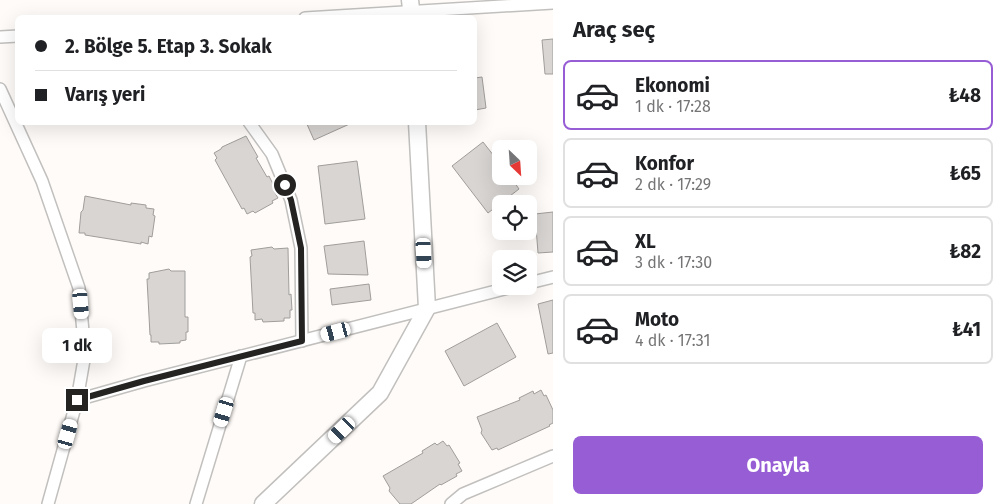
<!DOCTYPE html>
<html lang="tr">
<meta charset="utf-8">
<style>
body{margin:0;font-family:"Fira Sans",sans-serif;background:#f2f2f2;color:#202124;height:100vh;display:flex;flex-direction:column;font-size:19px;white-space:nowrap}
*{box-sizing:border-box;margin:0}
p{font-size:16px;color:#757577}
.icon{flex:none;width:28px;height:28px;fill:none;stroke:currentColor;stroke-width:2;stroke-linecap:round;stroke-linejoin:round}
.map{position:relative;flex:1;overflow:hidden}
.side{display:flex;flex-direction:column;background:#fff;width:450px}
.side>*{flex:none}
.banner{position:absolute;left:15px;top:15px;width:462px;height:110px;border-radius:8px;box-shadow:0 5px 20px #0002;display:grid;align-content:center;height:110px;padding:0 20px;background:#fff}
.needle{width:32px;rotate:155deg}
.controls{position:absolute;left:492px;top:140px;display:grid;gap:10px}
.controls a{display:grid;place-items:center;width:45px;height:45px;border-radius:8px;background:#fff;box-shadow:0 5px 20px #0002;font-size:25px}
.end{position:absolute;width:22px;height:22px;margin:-11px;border:6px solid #242322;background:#fff;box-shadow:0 0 0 2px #fff}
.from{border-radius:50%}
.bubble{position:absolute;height:35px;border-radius:8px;background:#fff;box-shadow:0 5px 20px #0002;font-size:16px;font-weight:700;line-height:35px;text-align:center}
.car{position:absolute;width:15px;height:30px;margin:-15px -8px;border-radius:6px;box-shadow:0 0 4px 1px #0007;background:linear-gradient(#fff 24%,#345 0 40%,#fff 0 76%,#345 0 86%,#fff 0)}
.banner b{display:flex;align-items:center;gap:18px;height:48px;font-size:19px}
.banner b+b{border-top:1px solid #e0e0e0}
.banner i{width:12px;height:12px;background:#202124}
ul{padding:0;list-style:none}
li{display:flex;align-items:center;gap:15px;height:70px;margin:0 10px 8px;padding:0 10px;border:2px solid #e0e0e0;border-radius:8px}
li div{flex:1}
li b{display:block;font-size:19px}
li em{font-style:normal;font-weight:700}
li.selected{border-color:#975dd5}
li>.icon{width:45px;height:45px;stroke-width:1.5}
h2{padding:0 20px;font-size:22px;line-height:60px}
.action{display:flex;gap:10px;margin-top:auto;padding:10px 20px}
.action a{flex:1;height:58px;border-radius:8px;background:#975dd5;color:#fff;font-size:20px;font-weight:700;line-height:58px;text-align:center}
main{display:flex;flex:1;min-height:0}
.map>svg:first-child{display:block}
.building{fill:#d8d5d3;stroke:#a09e9c}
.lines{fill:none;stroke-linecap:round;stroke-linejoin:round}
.street-casing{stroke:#c2c0be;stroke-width:14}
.secondary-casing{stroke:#c2c0be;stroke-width:19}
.street{stroke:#fff;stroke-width:11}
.secondary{stroke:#fff;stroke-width:16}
.route{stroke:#242322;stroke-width:6}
</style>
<main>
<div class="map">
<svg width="553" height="504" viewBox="0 0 553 504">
<rect width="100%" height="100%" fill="#fefbf8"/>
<!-- building -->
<g class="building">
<path d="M553,39V74H545L542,40Z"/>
<path d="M482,77L486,108L475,110V78Z"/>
<path d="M306,122H354L314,140Z"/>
<path d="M246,136L258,157L256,158L267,177L269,176L276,190L274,191L278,198L272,201L273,203L255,213L253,211L247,214L244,208L242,209L215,160L217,158L214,153L221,149L222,147Z"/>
<path d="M483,142L501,165V176H510L519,189L488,213L452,166Z"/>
<path d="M357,161L365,219L325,224L318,166Z"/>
<path d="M85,196L131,205V203L146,205V208L154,209L153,215L155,216L152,237L149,236L148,244L141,242V244L85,235V233H79L81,212L83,210Z"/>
<path d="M553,212V252L538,253L535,214Z"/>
<path d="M364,241L368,275L328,274L324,246Z"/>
<path d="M272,247L274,249L288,248L289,295L291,294L292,310H290V318H284V321L263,322L262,319L255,320V313H253L250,257L252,256L251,250Z"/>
<path d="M169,269L171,271H185V317H188V332H186V340L180,341V343L159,344V342H151V335H150L147,279H149V273Z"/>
<path d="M369,284L371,300L332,305L330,289Z"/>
<path d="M553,300V353L548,354L538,304Z"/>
<path d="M497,323L516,357L464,386L445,351Z"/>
<path d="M541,390L544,396L546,395L553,410V423L549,425L550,426L498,450L497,448L492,450L481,433L482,430L477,417L520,400L519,398L533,391L534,394Z"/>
<path d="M443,441L447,446L449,445L460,463L458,464L462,471L456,474L457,476L441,485L440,484L411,504H400L389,491L390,488L383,476L423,453L422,451L435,443L437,445Z"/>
</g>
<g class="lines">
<!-- street casing -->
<g class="street-casing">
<g id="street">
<path d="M305,18L553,3"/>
<path d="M0,37L18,36"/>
<path d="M0,89L42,181L79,288L85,354L77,400L48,504"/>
<path d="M249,122L272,154L291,200L301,248L302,341"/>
<path d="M529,283L553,277"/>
<path d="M77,400L144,381L516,286"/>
<path d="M196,504L241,356"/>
<path d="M451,504L463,494L553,456"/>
</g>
</g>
<!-- secondary casing -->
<g class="secondary-casing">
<g id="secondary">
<path d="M410,0L412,18"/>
<path d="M263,504L380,393L427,308L417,122"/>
</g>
</g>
<!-- street -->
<use href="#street" class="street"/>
<!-- secondary -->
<use href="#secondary" class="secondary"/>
</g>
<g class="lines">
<!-- route -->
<path class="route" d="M77,400L144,381L302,341L301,248L291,200L285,185"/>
</g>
</svg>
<div class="controls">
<a><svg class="needle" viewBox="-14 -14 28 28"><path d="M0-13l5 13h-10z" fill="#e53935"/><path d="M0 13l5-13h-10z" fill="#757577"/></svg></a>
<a><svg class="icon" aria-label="locate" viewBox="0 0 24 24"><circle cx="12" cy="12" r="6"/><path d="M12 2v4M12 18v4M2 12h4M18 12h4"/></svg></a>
<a><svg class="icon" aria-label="layers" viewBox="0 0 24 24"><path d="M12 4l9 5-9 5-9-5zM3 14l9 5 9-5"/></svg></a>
</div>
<i class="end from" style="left:285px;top:185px"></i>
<i class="end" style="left:77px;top:400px"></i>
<div class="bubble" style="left:42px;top:328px;width:70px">1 dk</div>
<i class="car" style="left:424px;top:253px;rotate:177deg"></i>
<i class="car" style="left:81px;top:304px;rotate:175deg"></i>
<i class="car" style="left:336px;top:332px;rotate:255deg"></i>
<i class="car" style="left:224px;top:412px;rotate:197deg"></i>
<i class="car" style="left:342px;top:430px;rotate:226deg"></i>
<i class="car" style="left:68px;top:434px;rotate:16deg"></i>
<div class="banner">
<b><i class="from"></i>2. Bölge 5. Etap 3. Sokak</b>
<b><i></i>Varış yeri</b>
</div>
</div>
<section class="side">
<h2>Araç seç</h2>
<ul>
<li class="selected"><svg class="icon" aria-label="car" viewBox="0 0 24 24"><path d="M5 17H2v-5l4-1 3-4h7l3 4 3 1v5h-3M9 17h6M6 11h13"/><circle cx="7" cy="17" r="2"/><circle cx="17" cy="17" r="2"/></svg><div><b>Ekonomi</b><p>1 dk · 17:28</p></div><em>₺48</em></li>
<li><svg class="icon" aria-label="car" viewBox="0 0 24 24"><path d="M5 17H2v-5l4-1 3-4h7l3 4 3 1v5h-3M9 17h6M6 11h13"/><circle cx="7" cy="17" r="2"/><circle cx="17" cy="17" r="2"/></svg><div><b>Konfor</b><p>2 dk · 17:29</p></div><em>₺65</em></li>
<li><svg class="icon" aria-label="car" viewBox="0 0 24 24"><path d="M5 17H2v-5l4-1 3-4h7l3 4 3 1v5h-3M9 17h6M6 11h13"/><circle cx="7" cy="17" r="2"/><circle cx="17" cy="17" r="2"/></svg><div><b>XL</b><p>3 dk · 17:30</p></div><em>₺82</em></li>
<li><svg class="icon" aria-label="car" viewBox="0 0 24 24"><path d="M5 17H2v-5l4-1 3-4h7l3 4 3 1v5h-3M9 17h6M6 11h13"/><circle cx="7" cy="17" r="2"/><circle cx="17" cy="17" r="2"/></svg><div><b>Moto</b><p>4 dk · 17:31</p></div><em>₺41</em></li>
</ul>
<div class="action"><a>Onayla</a></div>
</section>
</main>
